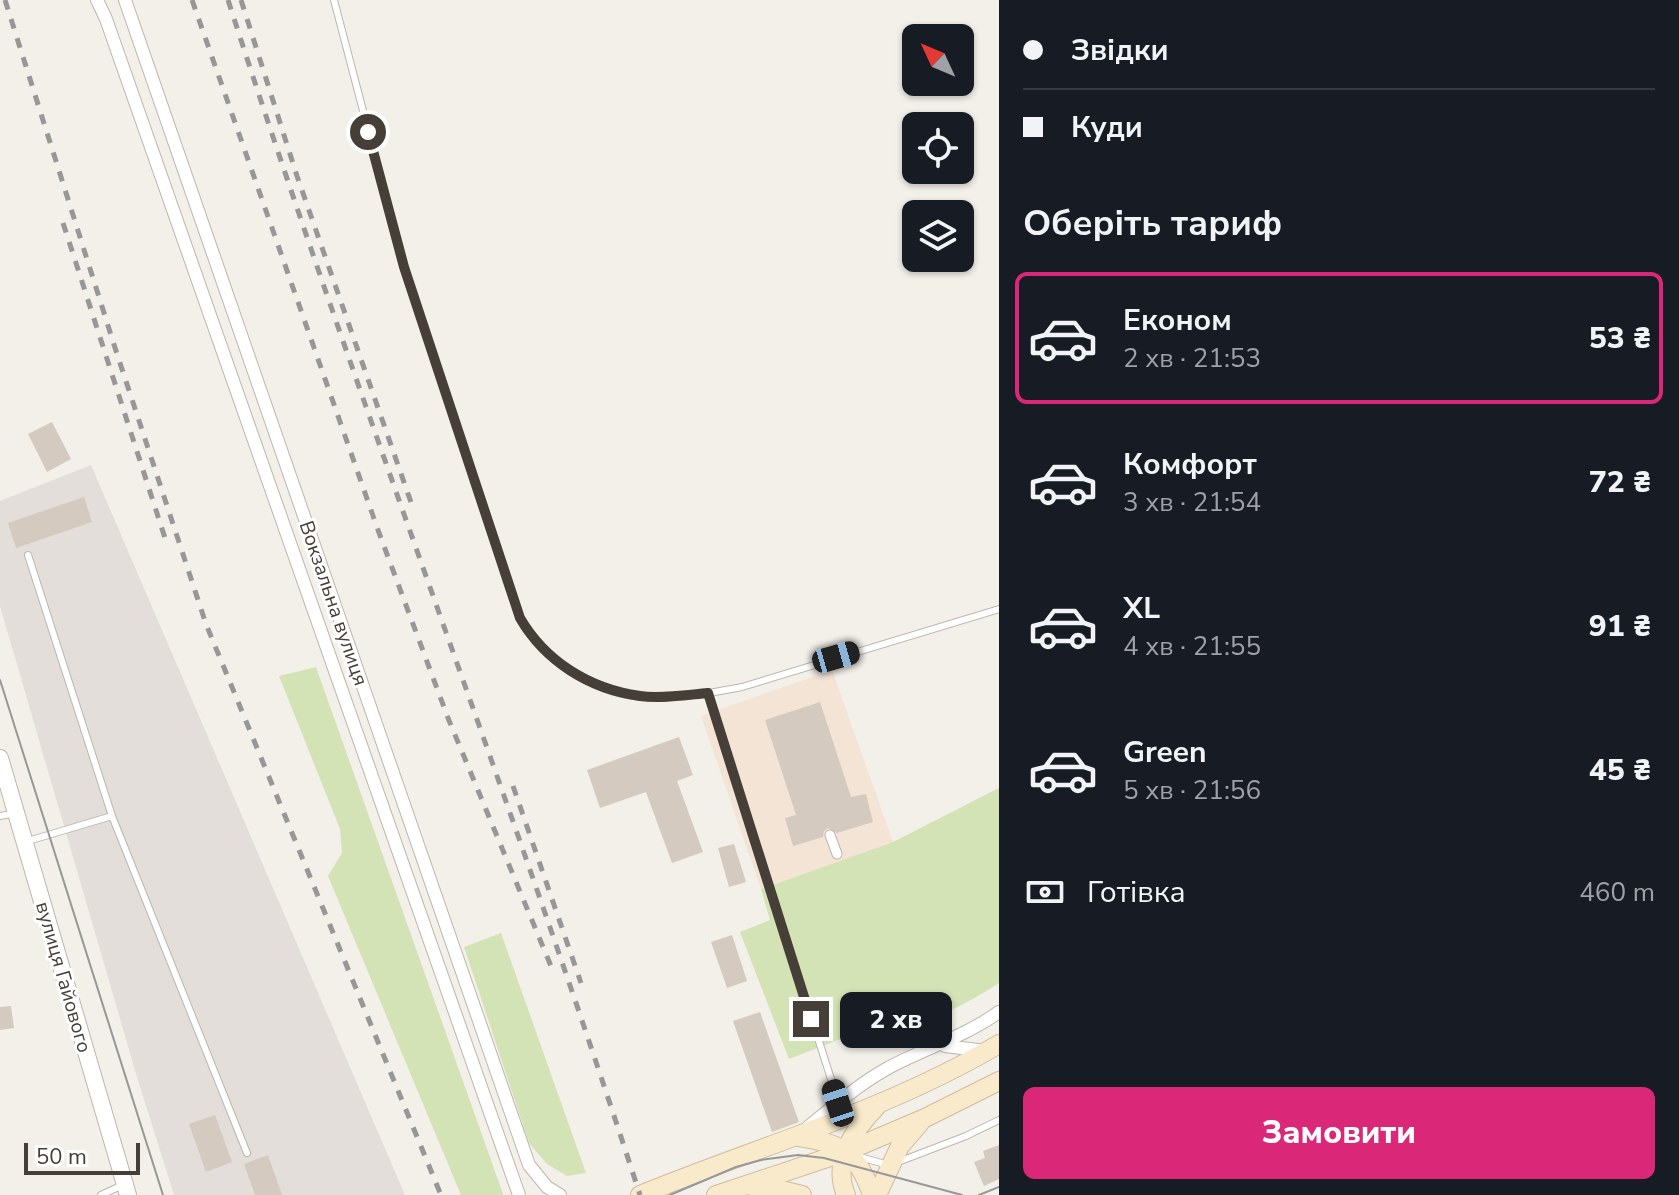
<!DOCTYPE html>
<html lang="uk">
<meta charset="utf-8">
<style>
body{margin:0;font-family:"Nunito Sans",sans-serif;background:#20242c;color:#f1f3f6;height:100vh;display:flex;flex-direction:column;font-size:30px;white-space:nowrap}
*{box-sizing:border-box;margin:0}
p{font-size:26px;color:#9ea1a6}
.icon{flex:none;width:44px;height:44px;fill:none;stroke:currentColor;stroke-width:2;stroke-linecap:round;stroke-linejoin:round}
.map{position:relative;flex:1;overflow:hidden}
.drawer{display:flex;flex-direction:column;background:#171b24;width:680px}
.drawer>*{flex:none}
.guide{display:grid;align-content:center;height:176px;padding:0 24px;background:#171b24}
.needle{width:52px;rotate:314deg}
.buttons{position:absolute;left:902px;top:24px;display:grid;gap:16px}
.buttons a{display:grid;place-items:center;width:72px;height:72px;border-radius:12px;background:#171b24;box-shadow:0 2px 6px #0004;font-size:40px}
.scale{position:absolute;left:24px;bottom:20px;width:116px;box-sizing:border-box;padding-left:8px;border:4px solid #463f38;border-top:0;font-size:22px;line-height:28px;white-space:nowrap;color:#463f38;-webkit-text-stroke:6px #fff;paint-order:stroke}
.end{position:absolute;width:36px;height:36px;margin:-18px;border:10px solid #463f38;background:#fff;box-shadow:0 0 0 4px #fff}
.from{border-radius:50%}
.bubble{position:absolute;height:56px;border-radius:12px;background:#171b24;box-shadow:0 2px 6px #0004;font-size:26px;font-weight:800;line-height:56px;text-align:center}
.car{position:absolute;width:24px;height:48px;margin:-24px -12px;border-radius:10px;box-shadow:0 0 6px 2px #0007;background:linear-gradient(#222 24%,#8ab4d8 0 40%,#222 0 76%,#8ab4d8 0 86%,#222 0)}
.guide b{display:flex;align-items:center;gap:28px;height:76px;font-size:30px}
.guide b+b{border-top:2px solid #363941}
.guide i{width:20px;height:20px;background:#f1f3f6}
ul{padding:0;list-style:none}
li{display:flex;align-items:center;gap:24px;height:132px;margin:0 16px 12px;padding:0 8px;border:4px solid transparent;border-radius:12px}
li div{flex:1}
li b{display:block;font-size:30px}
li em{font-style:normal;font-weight:800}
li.current{border-color:#db2777}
li>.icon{width:72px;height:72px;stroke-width:1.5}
h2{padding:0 24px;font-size:36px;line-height:96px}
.pay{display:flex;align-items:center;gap:20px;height:88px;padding:0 24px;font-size:30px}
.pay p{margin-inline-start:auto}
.primary-button{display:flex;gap:16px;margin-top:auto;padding:16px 24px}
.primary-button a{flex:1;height:92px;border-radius:12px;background:#db2777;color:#fff;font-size:32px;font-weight:800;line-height:92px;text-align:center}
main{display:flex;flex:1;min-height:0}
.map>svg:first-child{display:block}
.commercial{fill:#f3e4d6}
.industrial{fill:#e3deda}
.green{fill:#d4e3b6}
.building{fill:#d4cabf}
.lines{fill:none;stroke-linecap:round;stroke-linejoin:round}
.service-casing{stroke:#beb6ac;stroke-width:8}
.pedestrian-casing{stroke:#beb6ac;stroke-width:11}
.minor-casing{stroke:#beb6ac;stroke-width:14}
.tertiary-casing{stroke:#beb6ac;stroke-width:18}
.secondary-casing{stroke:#cebc9d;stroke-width:20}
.service{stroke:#fff;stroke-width:6}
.pedestrian{stroke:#fff;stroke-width:9}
.minor{stroke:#fff;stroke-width:12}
.tertiary{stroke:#fff;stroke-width:16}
.secondary{stroke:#faeacc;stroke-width:18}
.tram{stroke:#979797;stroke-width:2}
.rail{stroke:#979797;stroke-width:5;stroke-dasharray:10 10;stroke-linecap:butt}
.route{stroke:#463f38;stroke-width:10}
.labels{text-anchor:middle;stroke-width:6;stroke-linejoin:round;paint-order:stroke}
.street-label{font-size:20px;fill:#463f38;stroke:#fff}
</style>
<main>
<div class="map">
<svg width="999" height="1195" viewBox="0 0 999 1195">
<rect width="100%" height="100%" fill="#f3efe9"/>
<!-- commercial -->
<path class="commercial" d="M832,670L893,842L761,889L701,716Z"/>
<!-- industrial -->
<path class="industrial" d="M91,465L405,1195H174L137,1077L0,606V501Z"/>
<!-- green -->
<g class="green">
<path d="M316,667L503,1194V1195H461L328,876L342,853L340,829L279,676Z"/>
<path d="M999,788V983C972,1001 943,1015 913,1026L910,1012L789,1059L740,932L770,920L761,889L893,842Z"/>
<path d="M501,933L586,1173L567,1176L547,1164L529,1143L464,947Z"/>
</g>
<!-- building -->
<g class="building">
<path d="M52,422L71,459L47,472L28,434Z"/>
<path d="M84,497L92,522L16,548L8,523Z"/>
<path d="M820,702L851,797L866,794L873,822L837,833L828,828L824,831L823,837L793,846L785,818L796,815L765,720Z"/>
<path d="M679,737L693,775L677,781L703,852L672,863L646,792L600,808L587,770Z"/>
<path d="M734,844L746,882L729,887L718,848Z"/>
<path d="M732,935L747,981L727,988L711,942Z"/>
<path d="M11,1006L14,1028L0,1030V1007Z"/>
<path d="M760,1012L799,1122L772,1132L733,1021Z"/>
<path d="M215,1115L232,1162L206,1172L189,1124Z"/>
<path d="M999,1145V1179L984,1186L974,1162L985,1158L983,1151Z"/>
<path d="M268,1155L282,1195H255L244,1164Z"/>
</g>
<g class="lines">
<!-- service casing -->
<g class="service-casing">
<g id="service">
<path d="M334,0L404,267L520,618C545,660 591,693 642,697C674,700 710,693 742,687L999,609"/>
<path d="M28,555L112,816L247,1153"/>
<path d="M708,693L838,1101"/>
<path d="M0,816L16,813"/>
<path d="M28,841L112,816"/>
<path d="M860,1157L888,1165"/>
<path d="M898,1162L966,1136L999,1120"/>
<path d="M101,1195L123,1185"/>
</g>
</g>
<!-- pedestrian casing -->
<g class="pedestrian-casing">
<path id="pedestrian" d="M830,835L837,854"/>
</g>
<!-- minor casing -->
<g class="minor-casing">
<g id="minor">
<path d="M97,0L106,19L519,1195"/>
<path d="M125,0L529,1165L547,1187L560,1195"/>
<path d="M945,1046L986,1051"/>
<path d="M808,1127C834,1106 859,1084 888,1068C925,1048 964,1037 999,1012"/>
</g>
</g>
<!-- tertiary casing -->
<g class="tertiary-casing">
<path id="tertiary" d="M0,758L128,1195"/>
</g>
<!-- secondary casing -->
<g class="secondary-casing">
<g id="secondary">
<path d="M799,1137C842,1143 858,1153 872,1195"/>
<path d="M751,1186H765L802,1195"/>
<path d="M640,1195C760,1146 886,1111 999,1044"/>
<path d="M716,1195L845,1152L925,1118L999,1081"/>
<path d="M846,1195C832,1161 853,1131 876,1107"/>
<path d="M877,1195L900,1146L920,1123"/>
</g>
</g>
<!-- service -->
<use href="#service" class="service"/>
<!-- pedestrian -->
<use href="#pedestrian" class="pedestrian"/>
<!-- minor -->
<use href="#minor" class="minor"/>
<!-- tertiary -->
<use href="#tertiary" class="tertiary"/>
<!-- secondary -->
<use href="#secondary" class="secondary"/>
<!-- tram -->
<g class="tram">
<path d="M0,680L163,1195"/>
<path d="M670,1195L736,1167L761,1160L798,1155L824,1158L962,1195"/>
<path d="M979,1195L999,1187"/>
</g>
<!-- rail -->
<g class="rail">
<path d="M5,0L117,354L206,624L441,1195"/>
<path d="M192,0L378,530L448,718L553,971"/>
<path d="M228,0C357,401 510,794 640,1195"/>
<path d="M241,0L297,176L413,508"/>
<path d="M63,223L165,538"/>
<path d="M513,786L581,983"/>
</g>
</g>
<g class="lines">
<!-- route -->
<path class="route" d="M368,132L404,267L520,618C545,661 589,689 640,696C661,699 686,695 708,693L811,1019"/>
</g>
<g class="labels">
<!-- street labels -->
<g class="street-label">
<text transform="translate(334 603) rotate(71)" y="7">Вокзальна вулиця</text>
<text transform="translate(64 977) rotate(74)" y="7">вулиця Гайового</text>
</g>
</g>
</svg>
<div class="buttons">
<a><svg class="needle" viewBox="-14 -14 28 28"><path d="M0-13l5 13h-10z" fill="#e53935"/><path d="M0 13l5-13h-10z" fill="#9ea1a6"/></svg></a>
<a><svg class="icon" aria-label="locate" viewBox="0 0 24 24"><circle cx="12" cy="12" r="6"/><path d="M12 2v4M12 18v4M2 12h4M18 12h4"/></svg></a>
<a><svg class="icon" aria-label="layers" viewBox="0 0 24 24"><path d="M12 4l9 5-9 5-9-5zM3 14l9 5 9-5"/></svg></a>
</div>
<div class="scale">50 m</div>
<i class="end from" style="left:368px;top:132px"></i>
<i class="end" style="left:811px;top:1019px"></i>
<div class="bubble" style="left:840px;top:992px;width:112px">2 хв</div>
<i class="car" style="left:836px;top:657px;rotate:74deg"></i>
<i class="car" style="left:838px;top:1103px;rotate:342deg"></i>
</div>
<section class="drawer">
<div class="guide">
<b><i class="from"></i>Звідки</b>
<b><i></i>Куди</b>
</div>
<h2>Оберіть тариф</h2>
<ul>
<li class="current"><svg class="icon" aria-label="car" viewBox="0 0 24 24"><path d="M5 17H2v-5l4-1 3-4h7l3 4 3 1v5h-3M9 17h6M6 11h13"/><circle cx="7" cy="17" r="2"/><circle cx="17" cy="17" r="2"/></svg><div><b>Економ</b><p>2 хв · 21:53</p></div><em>53 ₴</em></li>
<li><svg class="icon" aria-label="car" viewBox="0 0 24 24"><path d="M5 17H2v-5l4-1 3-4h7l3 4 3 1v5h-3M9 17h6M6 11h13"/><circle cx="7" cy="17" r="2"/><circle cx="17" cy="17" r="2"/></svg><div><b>Комфорт</b><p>3 хв · 21:54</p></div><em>72 ₴</em></li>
<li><svg class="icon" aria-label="car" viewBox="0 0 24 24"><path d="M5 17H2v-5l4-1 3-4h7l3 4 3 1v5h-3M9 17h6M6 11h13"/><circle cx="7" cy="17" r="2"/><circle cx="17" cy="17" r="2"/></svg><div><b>XL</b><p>4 хв · 21:55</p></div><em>91 ₴</em></li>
<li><svg class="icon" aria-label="car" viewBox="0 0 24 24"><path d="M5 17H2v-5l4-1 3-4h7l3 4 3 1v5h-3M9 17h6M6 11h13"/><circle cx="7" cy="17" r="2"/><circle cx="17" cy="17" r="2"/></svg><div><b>Green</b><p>5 хв · 21:56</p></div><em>45 ₴</em></li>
</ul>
<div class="pay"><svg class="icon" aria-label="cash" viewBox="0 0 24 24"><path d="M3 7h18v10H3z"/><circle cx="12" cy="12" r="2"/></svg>Готівка<p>460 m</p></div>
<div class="primary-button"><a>Замовити</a></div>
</section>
</main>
